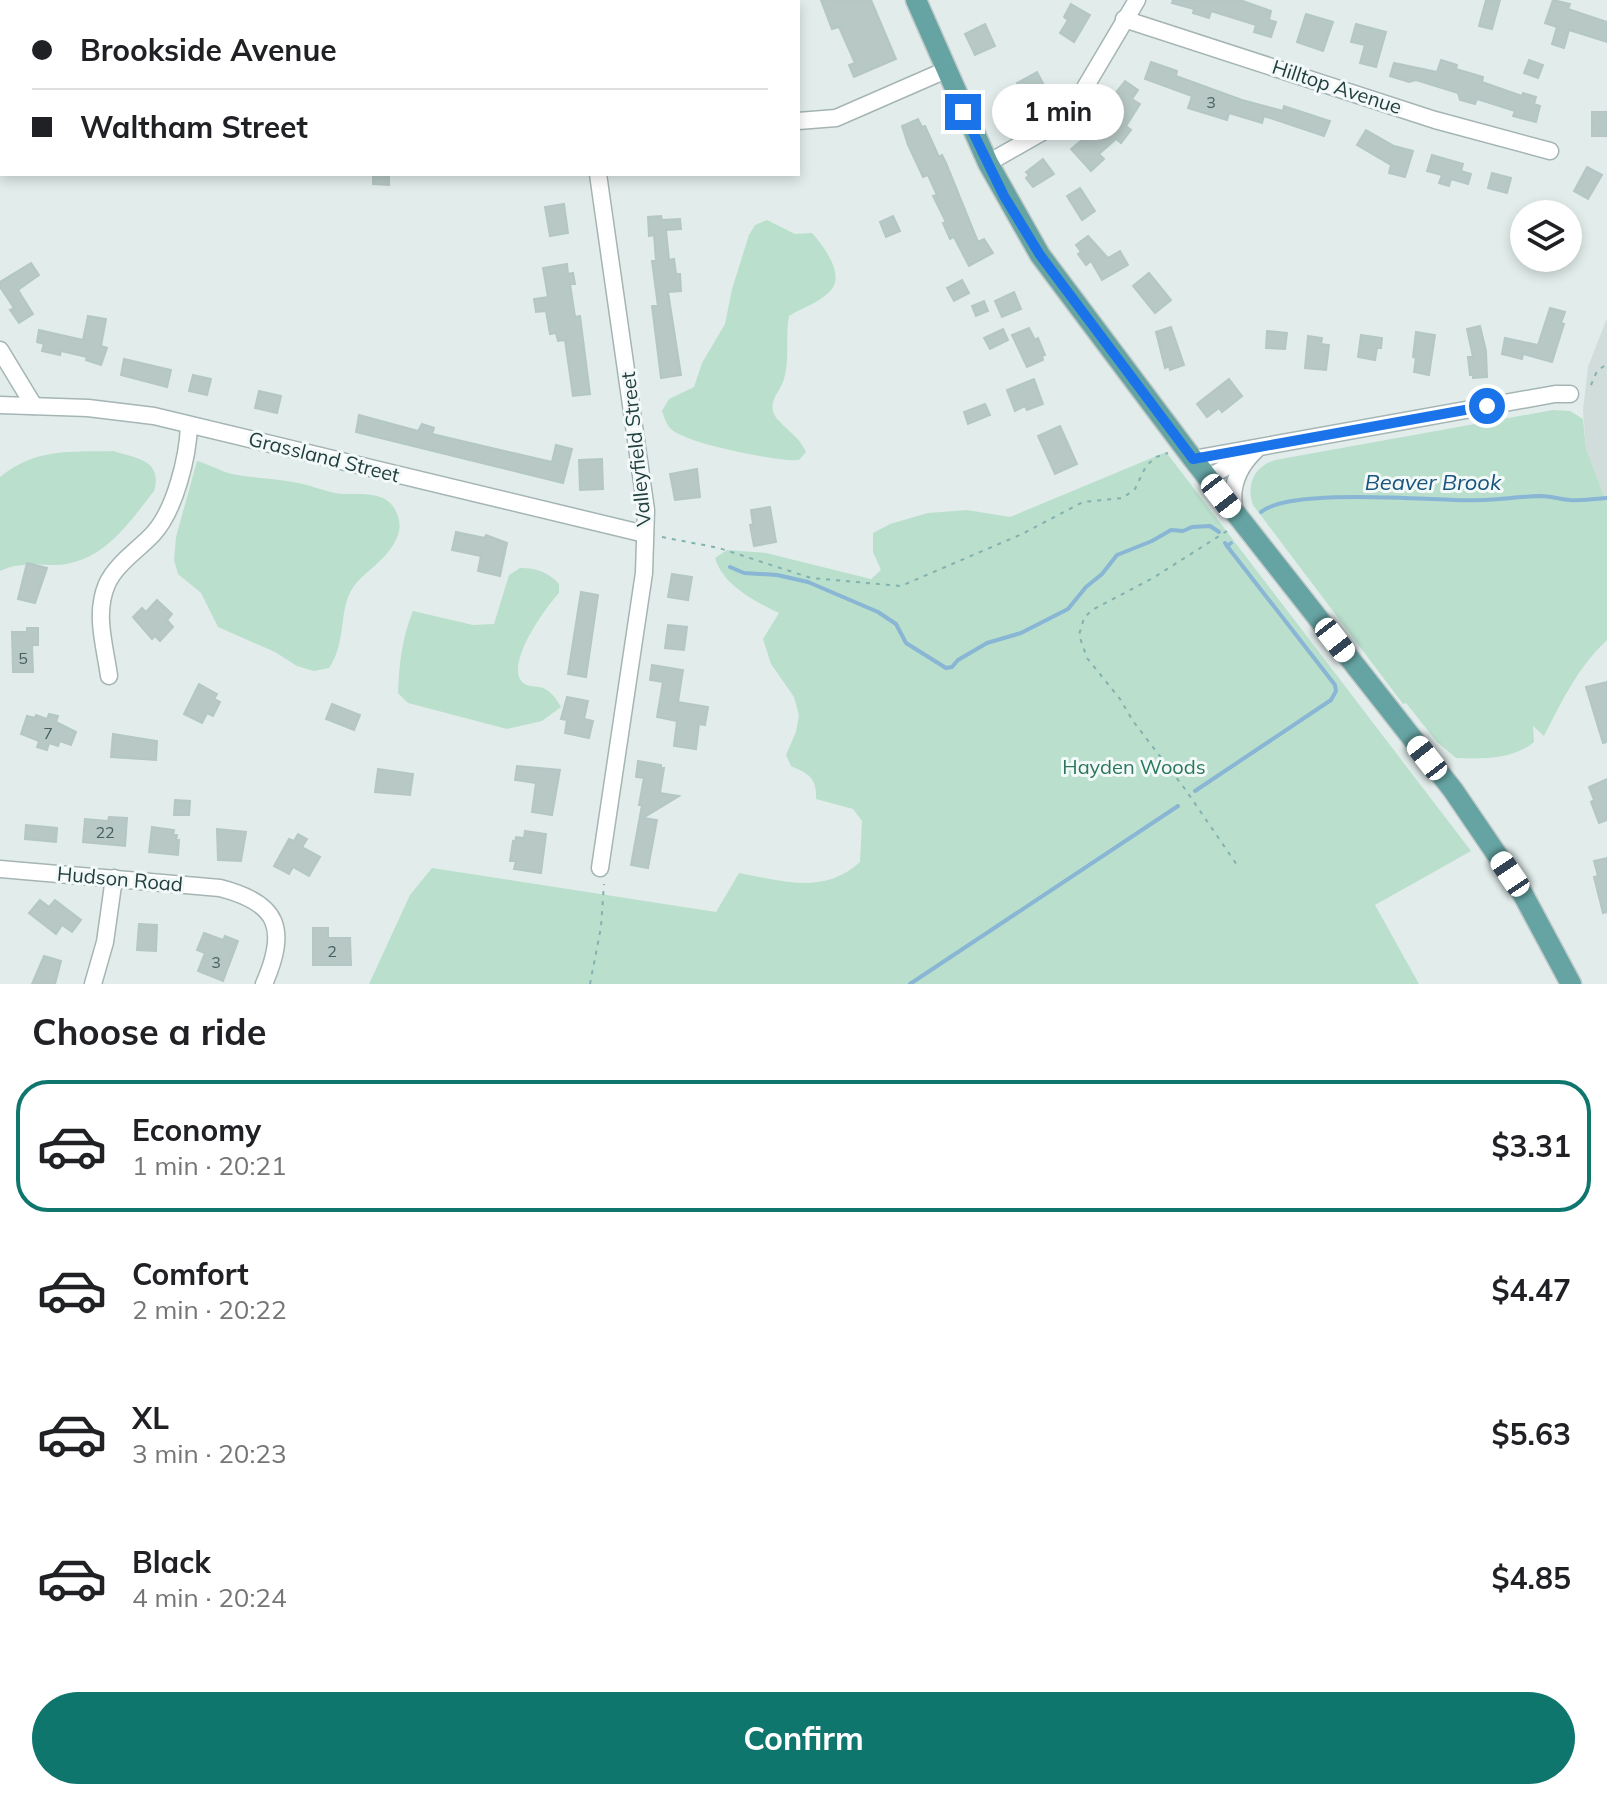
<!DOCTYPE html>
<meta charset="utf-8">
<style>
body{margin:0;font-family:Mulish,sans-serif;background:#f2f2f2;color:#202124;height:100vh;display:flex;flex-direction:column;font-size:30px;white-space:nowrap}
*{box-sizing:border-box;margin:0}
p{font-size:26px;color:#757577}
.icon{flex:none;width:44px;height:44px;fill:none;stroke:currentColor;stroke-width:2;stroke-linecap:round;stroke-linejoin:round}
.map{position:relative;height:984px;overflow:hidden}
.sheet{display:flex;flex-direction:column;background:#fff;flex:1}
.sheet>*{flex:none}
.top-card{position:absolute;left:0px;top:0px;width:800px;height:176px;box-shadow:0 4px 12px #0003;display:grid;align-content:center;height:176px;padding:0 32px;background:#fff}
.fabs{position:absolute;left:1510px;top:200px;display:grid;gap:16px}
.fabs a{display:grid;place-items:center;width:72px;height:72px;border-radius:50%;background:#fff;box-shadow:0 4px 12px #0003;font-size:40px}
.end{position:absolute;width:36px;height:36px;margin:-18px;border:10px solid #1a73e8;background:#fff;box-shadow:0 0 0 4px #fff}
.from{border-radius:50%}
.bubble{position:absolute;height:56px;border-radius:28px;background:#fff;box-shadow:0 4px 12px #0003;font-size:26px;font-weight:700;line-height:56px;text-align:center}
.car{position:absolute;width:24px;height:48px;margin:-24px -12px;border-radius:10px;box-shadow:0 0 6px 2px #0007;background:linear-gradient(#fff 24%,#345 0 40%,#fff 0 76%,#345 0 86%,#fff 0)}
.top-card b{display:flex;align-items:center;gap:28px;height:76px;font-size:30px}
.top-card b+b{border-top:2px solid #e0e0e0}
.top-card i{width:20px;height:20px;background:#202124}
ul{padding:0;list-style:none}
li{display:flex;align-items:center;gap:24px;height:132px;margin:0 16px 12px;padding:0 16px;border:4px solid transparent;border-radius:32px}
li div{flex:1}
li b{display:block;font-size:30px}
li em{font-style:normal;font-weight:700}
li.active{border-color:#0f766e}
li>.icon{width:72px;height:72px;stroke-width:1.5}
h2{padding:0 32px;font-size:36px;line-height:96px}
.action{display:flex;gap:16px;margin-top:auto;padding:16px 32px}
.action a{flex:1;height:92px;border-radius:48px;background:#0f766e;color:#fff;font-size:32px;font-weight:700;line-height:92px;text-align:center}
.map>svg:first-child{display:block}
.built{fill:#d0ddda}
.green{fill:#badfcd}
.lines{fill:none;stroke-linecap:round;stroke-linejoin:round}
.stream{stroke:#88b6d4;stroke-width:4}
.building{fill:#b7c8c5;stroke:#b4c7c4;stroke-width:2}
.minor-casing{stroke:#a4b5b4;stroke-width:19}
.major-casing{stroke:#c1c9c9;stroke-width:23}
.path{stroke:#82b2af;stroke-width:2;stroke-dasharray:4 6;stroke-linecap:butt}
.minor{stroke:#fff;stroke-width:16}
.major{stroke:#65a4a3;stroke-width:20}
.route{stroke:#1a73e8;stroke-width:10}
.labels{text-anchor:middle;stroke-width:6;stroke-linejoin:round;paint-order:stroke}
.number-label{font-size:16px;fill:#466160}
.street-label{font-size:20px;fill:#213f3e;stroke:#f3f9f8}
.park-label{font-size:20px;fill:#2a775b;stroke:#f3f9f8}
.water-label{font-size:22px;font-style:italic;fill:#19547d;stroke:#f3f9f8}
</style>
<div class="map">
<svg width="1607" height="984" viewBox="0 0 1607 984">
<rect width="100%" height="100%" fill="#e2edeb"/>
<!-- built -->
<path class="built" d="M1607,318V504L1586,448L1583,410L1588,367Z"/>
<!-- green -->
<g class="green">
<path d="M767,220L795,234L812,233C823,245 844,273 832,289C822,302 801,308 789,316C785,337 790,359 784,379C781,391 768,400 774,414C780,426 799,435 806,452L799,460C778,462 682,443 670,428C666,424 664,416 662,411L669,399L694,387L702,363L725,324L732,289L749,235L755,225Z"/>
<path d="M1553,410L1570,411L1583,419L1586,448L1607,504V640C1578,667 1562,701 1544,736L1533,726L1534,742C1512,760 1483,759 1456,758L1437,742L1406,703L1403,704L1253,505C1246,484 1254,467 1275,460Z"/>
<path d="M113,451C136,458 163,460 154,491C128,524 103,563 56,565C36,565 19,562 0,571V477C36,448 69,452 113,451Z"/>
<path d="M1166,452L1471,851L1375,905L1419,984H369L410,895L432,868L716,912L739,873C783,881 824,895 860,862L862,821L853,809L816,799C817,778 809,774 791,766L786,755L796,732L799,715L794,697L771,664L763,639L779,613C754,601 723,585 715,558L727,550L766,553L871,579L881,570L873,552V533L890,524L928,513L967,510L1010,517Z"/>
<path d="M197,461C209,464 220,471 232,474C252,478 273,478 293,482C307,484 321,490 335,493C351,496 367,491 383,498C396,504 403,522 398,535C388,562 361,572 351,591C339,612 346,644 329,668L314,671L297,666L275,652L218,627L201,593L178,574L174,560L176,537Z"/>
<path d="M520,568C537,568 548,572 559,584V593C546,607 505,663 522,682C532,692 545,677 561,707L542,721L507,729L408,703L398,693C399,665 402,637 413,611L473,625L494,624L509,575Z"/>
</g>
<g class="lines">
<!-- stream -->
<g class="stream">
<path d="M1261,512C1288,489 1415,499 1454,500C1483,502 1511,497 1540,496C1550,496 1560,499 1570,500C1583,501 1595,499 1607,498"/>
<path d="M1225,543L1227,546L1231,543"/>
<path d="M730,567L744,573L777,575L808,582L878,612L896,624L906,643L946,668L952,667L958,660L987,643L1021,633L1068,609L1086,587L1102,574L1117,555L1152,541L1171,530L1183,531L1192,527L1210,526L1219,532"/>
<path d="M1195,791L1331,700L1336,691L1335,685L1227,546"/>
<path d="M910,984L1178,806"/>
</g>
</g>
<!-- building -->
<g class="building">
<path d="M821,0H871L896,59L854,77L849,65L855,63L839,27L832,29Z"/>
<path d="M1173,0H1240L1271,11L1269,20L1276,22L1271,37L1254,32L1256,25L1211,11L1209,18L1193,13L1194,9L1172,3Z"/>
<path d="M1486,0H1500L1492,29L1479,26Z"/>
<path d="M1553,0L1570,4L1568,9L1607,22V42L1569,30L1564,48L1552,44L1557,27L1545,23Z"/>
<path d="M1071,4L1090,15L1074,42L1060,33L1068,20L1064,17Z"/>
<path d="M1306,14L1333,22L1323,51L1297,42Z"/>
<path d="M985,24L995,46L975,55L965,34Z"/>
<path d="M1356,24L1386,32L1376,67L1360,63L1365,45L1351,42Z"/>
<path d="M1441,60L1457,65L1456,69L1483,77L1482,82L1522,96L1523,93L1536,97L1534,104L1540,106L1536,122L1513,116L1515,111L1477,99L1475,104L1460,100L1458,93L1416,80L1409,82L1390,76L1394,63L1437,72Z"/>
<path d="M1529,60L1543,65L1538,78L1524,73Z"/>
<path d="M1151,62L1177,71L1176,76L1242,100L1283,111L1284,106L1330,121L1324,136L1264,116L1262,123L1229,113L1227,120L1188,108L1192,96L1145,79Z"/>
<path d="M1037,72L1046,89L1026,100L1017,83Z"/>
<path d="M1125,81L1138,90L1132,99L1140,104L1126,126L1131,130L1121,143L1116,139L1099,154L1104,159L1091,171L1071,149L1089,134L1091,136L1119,98L1114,95Z"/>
<path d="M1015,97L1021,113L1002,120L996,105Z"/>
<rect x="1592" y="112" width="15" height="24"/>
<path d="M918,119L922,127L925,126L939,157L942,155L946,163L978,242L984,239L993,253L969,266L954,237L950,239L943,223L946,222L933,196L937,195L928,175L923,177L908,145L902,126Z"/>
<path d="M1366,130L1394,146L1413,151L1405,177L1389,173L1391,165L1357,145Z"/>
<path d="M1432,155L1463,164L1461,171L1471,174L1468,184L1451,179L1449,186L1439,183L1442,175L1427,171Z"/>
<path d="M1043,159L1054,174L1033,187L1026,178L1029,175L1026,172Z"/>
<path d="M1587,167L1602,175L1588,199L1574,191Z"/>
<path d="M1492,173L1511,178L1507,193L1488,188Z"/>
<path d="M373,174H389V185L373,184Z"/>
<path d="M1080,188L1095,211L1082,220L1067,196Z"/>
<path d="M564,204L568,233L550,236L545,207Z"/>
<path d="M661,216L662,220L680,219L681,229L666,230L669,260L674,259L676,274H680L681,291L668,292L681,375L661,378L652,306H658L652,261H656L654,235L649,236L648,217Z"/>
<path d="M893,216L900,231L886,237L880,222Z"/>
<path d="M1088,236L1108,258L1120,251L1128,265L1102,280L1091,261L1086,265L1078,254L1081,252L1076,245Z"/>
<path d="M31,263L39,275L18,290L33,314L19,323L10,310L14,308L0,287V282Z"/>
<path d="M567,264L568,274L573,273L575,284H570L575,317L580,316L590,394L573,396L565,340L558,341L556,333L550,334L546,311L536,312L534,299L548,297L543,268Z"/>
<path d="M1149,273L1171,300L1155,313L1133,286Z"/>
<path d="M962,280L969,293L954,301L947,288Z"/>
<path d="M1014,292L1021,309L1002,317L995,301Z"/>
<path d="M984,301L988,311L976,316L972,306Z"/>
<path d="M1550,308L1565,312L1561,323L1564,324L1552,362L1523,354L1522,359L1502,354L1505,338L1538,345Z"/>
<path d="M88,316L106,319L101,346L107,348L101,365L86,360L87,357L61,351L60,355L42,351L44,344L37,342L39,330L83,340Z"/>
<path d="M1480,326L1486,351L1487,377L1473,378V375H1470L1468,357H1473L1467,329Z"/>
<path d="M1171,327L1184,365L1170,370L1169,366L1165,368L1156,332Z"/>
<path d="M1029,328L1035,340L1038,338L1045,355L1042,356L1043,360L1027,367L1012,335Z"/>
<path d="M1003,329L1008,340L990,349L984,338Z"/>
<path d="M1267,331L1287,333L1285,349L1266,348Z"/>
<path d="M1416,332L1435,335L1429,375L1414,372L1416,358L1413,357Z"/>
<path d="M1361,335L1382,338L1381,348H1377L1375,360L1358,357Z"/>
<path d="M1308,336L1322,338L1321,344L1329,345L1326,370L1305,368Z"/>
<path d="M124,359L171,370L167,387L121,375Z"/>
<path d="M193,375L211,379L207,395L189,391Z"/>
<path d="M1034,379L1043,404L1027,410L1025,406L1015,411L1007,390Z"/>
<path d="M1229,379L1242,396L1222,412L1219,408L1207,417L1197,404Z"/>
<path d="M259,391L281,396L277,413L255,408Z"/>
<path d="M985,404L990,415L968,424L964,412Z"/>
<path d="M359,415L418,431L422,424L434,428L432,434L552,462L556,445L572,449L563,483L356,432Z"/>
<path d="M1060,426L1077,464L1055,474L1038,436Z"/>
<path d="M602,459L603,489L580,490L579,460Z"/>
<path d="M697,469L700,497L675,500L670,474Z"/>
<path d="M770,507L776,542L754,546L750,525L753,524L751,510Z"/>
<path d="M456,532L485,538L486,535L507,543L500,576L478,571L481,556L452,550Z"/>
<path d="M27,563L47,568L35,603L18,599Z"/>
<path d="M672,574L692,577L688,600L668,597Z"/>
<path d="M581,592L598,595L586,677L568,674Z"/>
<path d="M157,600L172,614L167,620L173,627L160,641L155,636L152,639L133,617L142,608L146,612Z"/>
<path d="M668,625L687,627L684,650L665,648Z"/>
<path d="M27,628H38V645H32L33,672H13L12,632H27Z"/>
<path d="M652,665L683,670L678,702L708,707L705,725L699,724L696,749L674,746L677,721L657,717L663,682L650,680Z"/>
<path d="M1607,682V742L1603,743L1586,687Z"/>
<path d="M199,684L217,694L214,699L220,702L213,716L207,713L202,723L184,714Z"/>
<path d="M567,697L588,701L584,719L593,721L589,738L565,733L567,720L561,719Z"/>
<path d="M332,704L360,715L354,730L326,719Z"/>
<path d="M49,714L58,716L56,722L76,732L71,745L60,741L58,746L49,743L47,750L37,747L39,741L21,734L27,716L35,718L36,715L47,719Z"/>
<path d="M113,734L157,741L156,760L111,757Z"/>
<path d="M638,761L661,765V768H664L660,793L679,796L643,818L657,820L648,868L631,865L642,805H639L644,778L636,777Z"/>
<path d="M517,766L560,770L552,815L532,812L536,783L515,780Z"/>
<path d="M378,769L413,774L410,795L375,792Z"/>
<path d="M1607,779V820L1599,823L1591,802L1594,800L1589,787Z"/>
<path d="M175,800L190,801L189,815H174Z"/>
<path d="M109,817L127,818L125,846L83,842L85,819L108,821Z"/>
<path d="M26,825L57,828L56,842L25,839Z"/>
<path d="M152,827L174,830L173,835H177L176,840H179L178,855L149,852Z"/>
<path d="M217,829L246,832L241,861L218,860Z"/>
<path d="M525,831L546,834L541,873L514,869L516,861H510L513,841L515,842L516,837L524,838Z"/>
<path d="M298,834L307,839L302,847L320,857L309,876L293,867L289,874L274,866L289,839L294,841Z"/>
<path d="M1607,858V912L1603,913L1594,877L1598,876L1594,861Z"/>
<path d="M40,900L49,907L55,900L81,920L72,932L62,925L56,934L29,913Z"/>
<path d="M139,924L157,925L156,951L137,950Z"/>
<path d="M313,928H328V938H350L351,965H313Z"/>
<path d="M204,933L223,940L225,936L238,941L223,981L198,971L205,953L197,950Z"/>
<path d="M44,956L61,961L55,984H32Z"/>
</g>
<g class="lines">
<!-- minor casing -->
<g class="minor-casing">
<g id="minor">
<path d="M573,0V2"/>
<path d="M1124,19L1435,120L1550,151"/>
<path d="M798,121L836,118L946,70"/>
<path d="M0,139L2,138"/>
<path d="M988,163L1067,118L1137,0"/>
<path d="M598,174L646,510L644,573L600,868"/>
<path d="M0,350L34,406"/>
<path d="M0,405L88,408L154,416L645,534"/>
<path d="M1193,459L1555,394H1570"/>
<path d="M1208,478L1248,454"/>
<path d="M1235,512C1229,487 1238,467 1256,450"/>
<path d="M109,676C105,646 94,614 107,584C116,564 138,550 153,534C175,510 188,457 189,425"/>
<path d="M0,869L220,888C279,903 288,929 264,984"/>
<path d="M93,984L105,942L114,878"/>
</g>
</g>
<!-- major casing -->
<g class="major-casing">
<path id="major" d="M916,0L988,163L1040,255L1193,459L1453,790L1519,887L1571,984"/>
</g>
<!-- path -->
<g class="path">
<path d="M1591,385L1597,371L1607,364"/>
<path d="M1227,531L1153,578L1092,610L1084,618L1079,635L1087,658L1120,699L1133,721L1185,789L1237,865"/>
<path d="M662,537L719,548L811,578L901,586L1022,534L1083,502L1123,498L1135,489L1146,466L1156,457L1168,453"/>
<path d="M590,984L601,927L604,884"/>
</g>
<!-- minor -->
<use href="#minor" class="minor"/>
<!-- major -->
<use href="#major" class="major"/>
</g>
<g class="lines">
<!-- route -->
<path class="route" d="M963,112L1004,196L1040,255L1193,459L1487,406"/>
</g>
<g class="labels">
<!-- number labels -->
<g class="number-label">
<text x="1211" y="108">3</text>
<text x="23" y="664">5</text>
<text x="48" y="739">7</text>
<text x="105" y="838">22</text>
<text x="332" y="957">2</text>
<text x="216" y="968">3</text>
</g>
<!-- street labels -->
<g class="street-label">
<text transform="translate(1337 87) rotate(18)" y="7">Hilltop Avenue</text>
<text transform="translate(636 449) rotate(-96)" y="7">Valleyfield Street</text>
<text transform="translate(324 457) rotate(14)" y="7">Grassland Street</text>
<text transform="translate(120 879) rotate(5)" y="7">Hudson Road</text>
</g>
<!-- park labels -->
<g class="park-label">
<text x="1134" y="774">Hayden Woods</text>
</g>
<!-- water labels -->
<g class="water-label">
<text x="1433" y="490">Beaver Brook</text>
</g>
</g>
</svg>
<div class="fabs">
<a><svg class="icon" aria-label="layers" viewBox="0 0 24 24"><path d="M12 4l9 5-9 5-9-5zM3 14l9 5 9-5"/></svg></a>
</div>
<i class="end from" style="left:1487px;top:406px"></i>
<i class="end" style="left:963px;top:112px"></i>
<div class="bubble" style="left:992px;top:84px;width:132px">1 min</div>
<i class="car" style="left:1221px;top:496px;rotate:142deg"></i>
<i class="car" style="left:1335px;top:640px;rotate:142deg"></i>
<i class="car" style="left:1427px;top:758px;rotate:322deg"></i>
<i class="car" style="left:1510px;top:874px;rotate:326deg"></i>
<div class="top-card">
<b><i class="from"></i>Brookside Avenue</b>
<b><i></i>Waltham Street</b>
</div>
</div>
<section class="sheet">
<h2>Choose a ride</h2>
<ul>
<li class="active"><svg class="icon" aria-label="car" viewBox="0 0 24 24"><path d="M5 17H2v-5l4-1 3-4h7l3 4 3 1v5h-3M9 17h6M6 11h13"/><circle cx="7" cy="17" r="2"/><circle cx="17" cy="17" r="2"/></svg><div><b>Economy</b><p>1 min · 20:21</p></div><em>$3.31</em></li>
<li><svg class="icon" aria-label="car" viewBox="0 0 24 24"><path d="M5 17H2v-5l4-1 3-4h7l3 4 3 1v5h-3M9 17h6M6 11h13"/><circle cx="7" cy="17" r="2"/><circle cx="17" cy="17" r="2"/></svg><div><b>Comfort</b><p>2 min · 20:22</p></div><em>$4.47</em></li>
<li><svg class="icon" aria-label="car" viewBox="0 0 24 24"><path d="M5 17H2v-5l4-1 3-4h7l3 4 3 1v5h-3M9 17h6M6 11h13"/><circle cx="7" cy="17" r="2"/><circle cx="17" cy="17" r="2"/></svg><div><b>XL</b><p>3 min · 20:23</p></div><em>$5.63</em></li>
<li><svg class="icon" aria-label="car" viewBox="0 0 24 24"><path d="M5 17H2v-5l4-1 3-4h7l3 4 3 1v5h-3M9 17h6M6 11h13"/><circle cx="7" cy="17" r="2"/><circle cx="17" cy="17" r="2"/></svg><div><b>Black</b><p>4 min · 20:24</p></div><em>$4.85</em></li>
</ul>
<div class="action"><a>Confirm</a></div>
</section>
